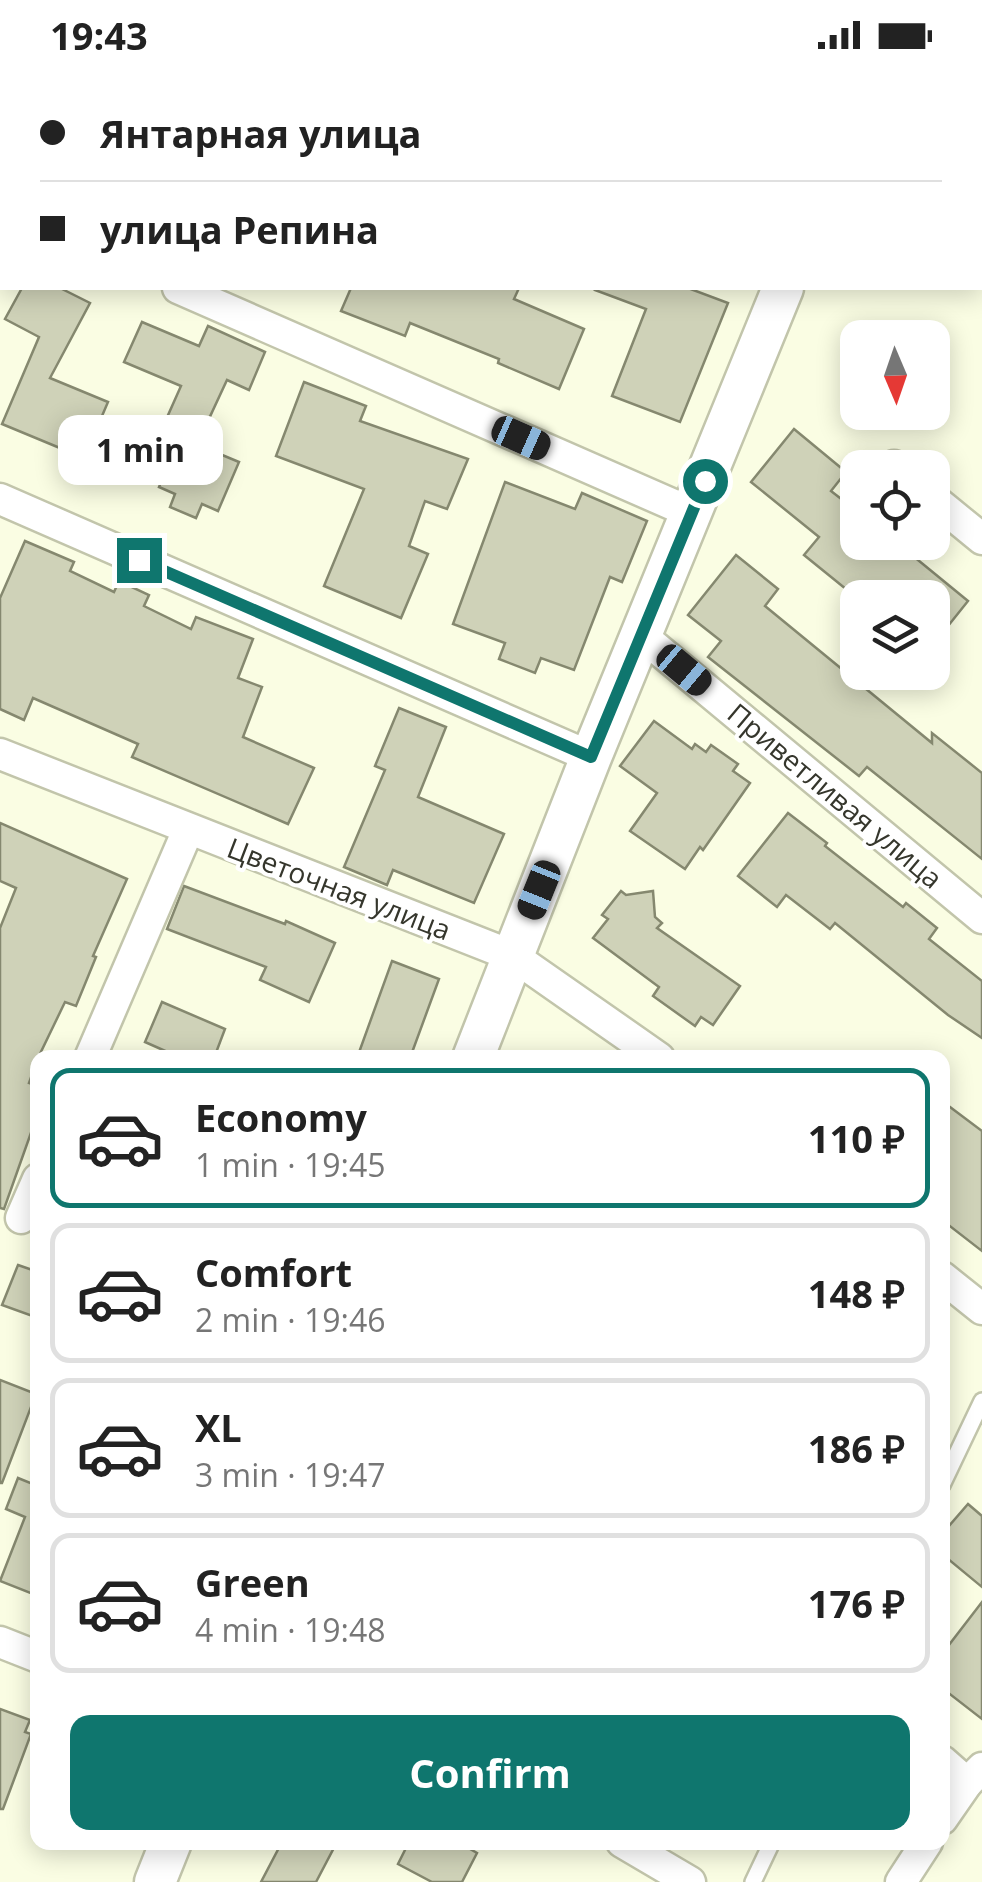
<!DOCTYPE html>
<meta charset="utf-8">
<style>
body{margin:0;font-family:"Open Sans",sans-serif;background:#f2f2f2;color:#222;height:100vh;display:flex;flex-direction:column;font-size:38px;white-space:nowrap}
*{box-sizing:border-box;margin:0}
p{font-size:32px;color:#767676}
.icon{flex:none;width:55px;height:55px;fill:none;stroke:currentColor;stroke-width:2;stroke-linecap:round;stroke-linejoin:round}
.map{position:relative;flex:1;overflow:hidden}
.drawer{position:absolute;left:30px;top:980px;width:920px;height:800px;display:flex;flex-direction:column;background:#fff;border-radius:20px;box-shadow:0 5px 25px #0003}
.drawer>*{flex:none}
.guide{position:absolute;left:0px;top:0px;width:982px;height:220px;box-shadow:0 5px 25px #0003;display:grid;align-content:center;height:220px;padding:0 40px;background:#fff}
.needle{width:65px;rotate:178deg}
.buttons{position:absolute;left:840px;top:250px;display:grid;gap:20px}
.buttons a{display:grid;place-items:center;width:110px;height:110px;border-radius:20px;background:#fff;box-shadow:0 5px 25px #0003;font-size:50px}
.end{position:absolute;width:45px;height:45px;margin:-22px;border:12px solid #0f766e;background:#fff;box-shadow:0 0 0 5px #fff}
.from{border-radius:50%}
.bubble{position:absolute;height:70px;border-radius:20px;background:#fff;box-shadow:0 5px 25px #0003;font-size:32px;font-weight:700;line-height:70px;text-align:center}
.car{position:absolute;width:30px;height:60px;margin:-30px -15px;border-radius:12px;box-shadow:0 0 8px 2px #0007;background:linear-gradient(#222 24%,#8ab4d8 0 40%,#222 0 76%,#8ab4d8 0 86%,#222 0)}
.guide b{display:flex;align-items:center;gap:35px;height:95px;font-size:38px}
.guide b+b{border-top:2px solid #e0e0e0}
.guide i{width:25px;height:25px;background:#222}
ul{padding:18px 0 0;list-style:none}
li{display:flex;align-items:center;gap:30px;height:140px;margin:0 20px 15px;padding:0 20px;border:5px solid #e0e0e0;border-radius:20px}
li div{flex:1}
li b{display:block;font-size:38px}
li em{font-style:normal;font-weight:700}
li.selected{border-color:#0f766e}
li>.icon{width:90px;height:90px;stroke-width:1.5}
.button{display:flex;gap:20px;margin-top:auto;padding:20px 40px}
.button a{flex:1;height:115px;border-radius:20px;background:#0f766e;color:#fff;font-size:40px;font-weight:700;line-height:115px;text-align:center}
.status{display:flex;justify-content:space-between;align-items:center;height:70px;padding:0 50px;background:#fff;direction:ltr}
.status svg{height:28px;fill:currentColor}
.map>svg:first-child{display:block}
.building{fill:#cfd2b8;stroke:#85886f;stroke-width:2.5}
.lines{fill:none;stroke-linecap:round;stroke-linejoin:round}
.lane-casing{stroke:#c2c5ab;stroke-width:20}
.street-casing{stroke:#c2c5ab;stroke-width:35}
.secondary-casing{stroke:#c2c5ab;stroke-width:45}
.lane{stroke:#fff;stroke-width:15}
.street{stroke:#fff;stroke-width:30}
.secondary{stroke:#fff;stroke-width:40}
.route{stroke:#0f766e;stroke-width:12}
.labels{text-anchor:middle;stroke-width:8;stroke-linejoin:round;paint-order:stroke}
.street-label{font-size:28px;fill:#35362c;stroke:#fff}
</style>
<div class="status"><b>19:43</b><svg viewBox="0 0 49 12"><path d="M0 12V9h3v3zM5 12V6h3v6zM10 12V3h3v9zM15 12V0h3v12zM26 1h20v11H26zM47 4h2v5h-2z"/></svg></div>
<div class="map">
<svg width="982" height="1812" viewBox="0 0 982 1812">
<rect width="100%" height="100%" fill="#fafde3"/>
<!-- building -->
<g class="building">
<path d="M22,218H60L90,233L50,308L108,332L84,388L2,354L39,267L5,249Z"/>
<path d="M351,218H519L514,229L584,259L559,319L498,293L499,289L410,253L405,266L341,241Z"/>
<path d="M596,218H688L728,233L680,352L612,326L646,239L595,220Z"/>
<path d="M142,252L199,276L208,256L265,282L249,320L227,310L200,368L165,352L181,316L124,292Z"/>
<path d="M304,312L366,336L360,351L468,389L447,439L425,431L409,476L428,484L401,548L324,516L364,419L276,386Z"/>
<path d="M794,359L846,402L831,421L858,442V472H896L968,531L932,576V528H857L804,485L819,467L751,412Z"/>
<path d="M179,367L239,392L218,441L202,434L196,448L170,437L175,424L159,417Z"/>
<path d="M505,412L575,439L582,423L647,451L622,512L610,507L574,600L541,588L535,603L499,589L505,573L453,554Z"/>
<path d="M25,471L74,492L70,501L114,522L119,511L149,525L144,536L191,559L196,547L253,569L238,608L262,617L243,667L314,698L288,754L132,687L138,674L33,628L24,650L0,639V528Z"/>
<path d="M736,485L778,519L765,536L932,673V663L982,703V789L867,697L859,706L708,587L721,571L688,545Z"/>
<path d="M399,638L446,657L418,727L504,764L474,833L393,800L387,815L344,797L385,700L375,696Z"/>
<path d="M654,651L692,679L695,674L706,682L711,675L738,694L733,701L750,713L703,780L700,777L685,799L630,761L657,723L620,696Z"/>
<path d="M788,743L827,773L825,776L903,837L906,833L937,858L929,869L982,911V968L948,945L835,853L830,859L786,825L777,837L738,806Z"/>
<path d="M0,753L127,809L93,886L96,887L76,936L65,932L38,988L29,1013L38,1016V1043L4,1139L0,1138V858L16,818L0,811Z"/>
<path d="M184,816L285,854L286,851L335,873L309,932L260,910L266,897L167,859Z"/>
<path d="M621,821L626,825L653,821L655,847L662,853L657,858L740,916L713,955L701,947L695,956L653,926L659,917L593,868L608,849L602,845Z"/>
<path d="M392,891L439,909L410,988H357Z"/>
<path d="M162,932L225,959L214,988H181L145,972Z"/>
<path d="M942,1031L982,1061V1181L942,1150Z"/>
<path d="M18,1195L38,1202V1248L2,1235Z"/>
<path d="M0,1310L36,1324L2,1413H0Z"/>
<path d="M18,1408L38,1416V1526L0,1511L25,1447L6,1439Z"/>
<path d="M968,1434L982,1446V1517L942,1484V1464Z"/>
<path d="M982,1532V1649L942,1618V1584Z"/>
<path d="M0,1639L30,1650L25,1662L31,1664L3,1739H0Z"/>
<path d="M282,1772H337L316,1812H261Z"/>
<path d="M409,1772H458L477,1783L462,1812H432L398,1794Z"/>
</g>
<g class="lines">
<!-- lane casing -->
<g class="lane-casing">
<g id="lane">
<path d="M462,2L463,0"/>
<path d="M942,1415L982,1331"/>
<path d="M753,1812L772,1772"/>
</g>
</g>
<!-- street casing -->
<g class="street-casing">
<g id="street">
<path d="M383,0L389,2"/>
<path d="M0,140L2,141"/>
<path d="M178,218L692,443"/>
<path d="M894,396L896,398"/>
<path d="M932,428L982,469"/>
<path d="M0,429L591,687"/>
<path d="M642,566L982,848"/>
<path d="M0,684L513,886L659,988"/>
<path d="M90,988L188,760"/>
<path d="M21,1148L38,1109"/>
<path d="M942,1207L982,1239"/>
<path d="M0,1572L38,1587"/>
<path d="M942,1691L967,1713"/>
<path d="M942,1749L967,1713L982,1698"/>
<path d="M622,1772L690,1812"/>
<path d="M901,1812L927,1772"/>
</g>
</g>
<!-- secondary casing -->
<g class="secondary-casing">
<g id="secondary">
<path d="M895,2L898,0"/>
<path d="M473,988L591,687L783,218"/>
<path d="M155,1812L171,1772"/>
</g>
</g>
<!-- lane -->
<use href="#lane" class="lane"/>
<!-- street -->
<use href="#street" class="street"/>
<!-- secondary -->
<use href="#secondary" class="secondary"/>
</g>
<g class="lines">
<!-- route -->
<path class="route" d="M139,490L591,687L705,411"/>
</g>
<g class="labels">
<!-- street labels -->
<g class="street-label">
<text transform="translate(835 726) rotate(40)" y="10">Приветливая улица</text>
<text transform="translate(339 819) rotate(21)" y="10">Цветочная улица</text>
</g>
</g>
</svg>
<div class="buttons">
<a><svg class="needle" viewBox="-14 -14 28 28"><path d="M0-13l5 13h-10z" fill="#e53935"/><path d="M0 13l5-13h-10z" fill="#767676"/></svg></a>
<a><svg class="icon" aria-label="locate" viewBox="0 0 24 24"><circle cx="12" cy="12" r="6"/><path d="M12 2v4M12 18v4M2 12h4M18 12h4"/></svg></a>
<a><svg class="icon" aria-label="layers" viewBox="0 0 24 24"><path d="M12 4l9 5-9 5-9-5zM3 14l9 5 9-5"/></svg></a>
</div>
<i class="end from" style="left:705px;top:411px"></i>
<i class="end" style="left:139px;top:490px"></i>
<div class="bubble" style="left:58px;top:345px;width:165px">1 min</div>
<i class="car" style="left:521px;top:368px;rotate:114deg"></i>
<i class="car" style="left:684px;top:600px;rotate:130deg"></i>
<i class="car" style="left:539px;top:820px;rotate:202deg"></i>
<div class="guide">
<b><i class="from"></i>Янтарная улица</b>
<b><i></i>улица Репина</b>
</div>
<section class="drawer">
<ul>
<li class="selected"><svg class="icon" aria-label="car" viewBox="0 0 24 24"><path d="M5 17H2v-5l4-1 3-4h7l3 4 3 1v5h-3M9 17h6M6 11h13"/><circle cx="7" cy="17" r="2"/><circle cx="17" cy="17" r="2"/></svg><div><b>Economy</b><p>1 min · 19:45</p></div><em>110 ₽</em></li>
<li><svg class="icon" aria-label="car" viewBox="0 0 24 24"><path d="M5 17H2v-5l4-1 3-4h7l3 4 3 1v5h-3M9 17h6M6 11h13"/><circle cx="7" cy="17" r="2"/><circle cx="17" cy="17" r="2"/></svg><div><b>Comfort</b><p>2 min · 19:46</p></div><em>148 ₽</em></li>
<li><svg class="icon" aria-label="car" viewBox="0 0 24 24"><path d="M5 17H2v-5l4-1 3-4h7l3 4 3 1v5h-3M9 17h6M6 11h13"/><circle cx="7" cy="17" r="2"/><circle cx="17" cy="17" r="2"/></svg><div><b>XL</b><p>3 min · 19:47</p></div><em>186 ₽</em></li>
<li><svg class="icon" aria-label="car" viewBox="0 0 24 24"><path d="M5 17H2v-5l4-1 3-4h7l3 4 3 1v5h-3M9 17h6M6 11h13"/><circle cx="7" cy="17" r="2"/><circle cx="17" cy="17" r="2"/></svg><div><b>Green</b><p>4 min · 19:48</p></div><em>176 ₽</em></li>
</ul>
<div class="button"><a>Confirm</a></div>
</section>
</div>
